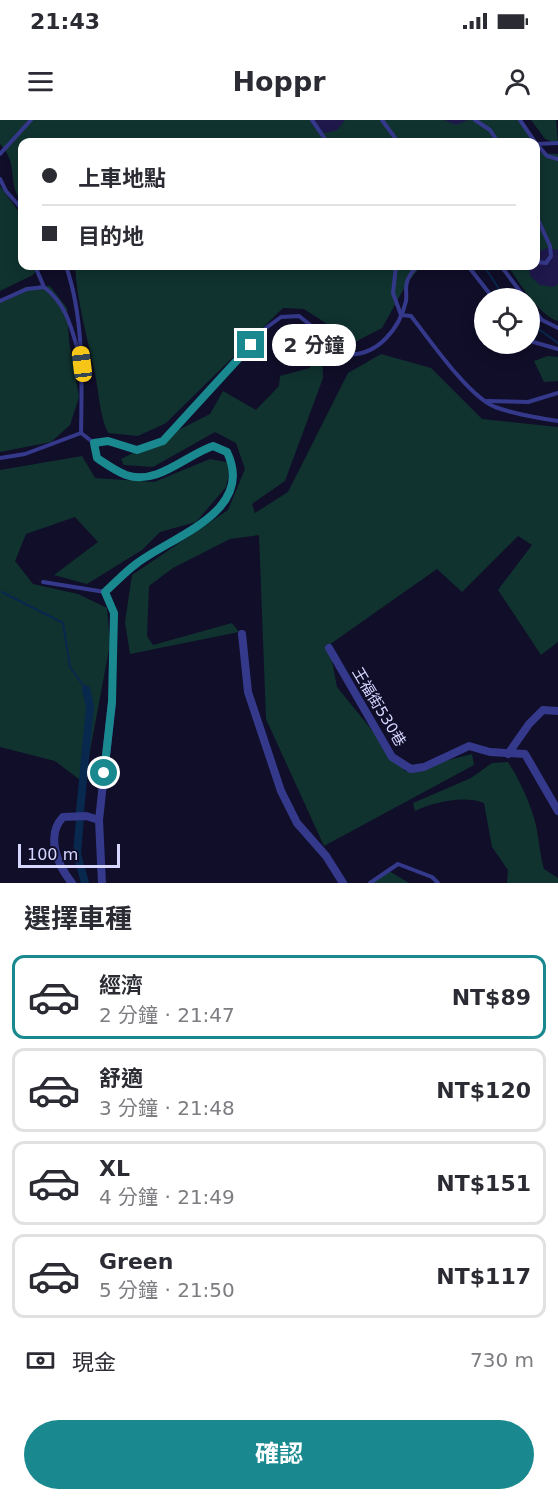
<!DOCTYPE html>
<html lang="zh-TW">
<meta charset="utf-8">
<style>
body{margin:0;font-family:"DejaVu Sans","Noto Sans TC",sans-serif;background:#f2f2f3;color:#2b2b33;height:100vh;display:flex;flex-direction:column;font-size:22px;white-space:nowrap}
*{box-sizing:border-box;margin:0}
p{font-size:20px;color:#7c7c81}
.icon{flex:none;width:33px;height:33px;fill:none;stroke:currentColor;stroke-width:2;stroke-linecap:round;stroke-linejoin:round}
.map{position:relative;height:763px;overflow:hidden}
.sheet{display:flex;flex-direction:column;background:#fff;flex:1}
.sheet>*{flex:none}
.guide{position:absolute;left:18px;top:18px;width:522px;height:132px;border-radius:12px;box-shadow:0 3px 15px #0003;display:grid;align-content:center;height:132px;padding:0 24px;background:#fff}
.fabs{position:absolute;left:474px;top:168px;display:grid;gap:12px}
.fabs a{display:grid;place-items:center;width:66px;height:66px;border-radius:50%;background:#fff;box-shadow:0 3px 15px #0003;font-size:30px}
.scale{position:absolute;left:18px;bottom:15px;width:102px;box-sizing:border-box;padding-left:6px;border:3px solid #d7d6ff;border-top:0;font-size:16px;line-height:21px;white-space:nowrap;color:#d7d6ff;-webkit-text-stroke:4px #100e29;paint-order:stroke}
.end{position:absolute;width:27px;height:27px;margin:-14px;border:8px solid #19898f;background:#fff;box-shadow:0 0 0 3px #fff}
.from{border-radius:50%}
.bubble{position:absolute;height:42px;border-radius:21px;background:#fff;box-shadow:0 3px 15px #0003;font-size:20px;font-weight:700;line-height:42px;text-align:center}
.car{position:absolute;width:18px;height:36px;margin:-18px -9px;border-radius:8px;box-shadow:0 0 4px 2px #0007;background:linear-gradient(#f5c518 24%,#345 0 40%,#f5c518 0 76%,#345 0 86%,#f5c518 0)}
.guide b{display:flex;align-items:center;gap:21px;height:57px;font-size:22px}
.guide b+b{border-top:2px solid #e1e1e2}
.guide i{width:15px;height:15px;background:#2b2b33}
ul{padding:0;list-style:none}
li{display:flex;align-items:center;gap:18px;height:84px;margin:0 12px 9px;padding:0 12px;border:3px solid #e1e1e2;border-radius:12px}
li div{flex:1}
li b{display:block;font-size:22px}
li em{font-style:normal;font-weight:700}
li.current{border-color:#19898f}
li>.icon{width:54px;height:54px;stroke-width:1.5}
h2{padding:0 24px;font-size:27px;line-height:72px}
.pay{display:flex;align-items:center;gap:15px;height:66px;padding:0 24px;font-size:22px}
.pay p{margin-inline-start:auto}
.button{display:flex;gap:12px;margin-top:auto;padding:12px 24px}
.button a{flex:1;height:69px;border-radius:36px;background:#19898f;color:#fff;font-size:24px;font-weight:700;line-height:69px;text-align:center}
.status{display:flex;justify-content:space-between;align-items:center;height:42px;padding:0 30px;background:#fff;direction:ltr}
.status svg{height:16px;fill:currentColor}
header{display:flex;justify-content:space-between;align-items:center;height:78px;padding:0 24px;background:#fff;font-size:27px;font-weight:700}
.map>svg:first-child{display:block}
.green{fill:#10332f}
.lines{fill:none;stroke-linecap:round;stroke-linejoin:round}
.stream{stroke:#08284e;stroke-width:2}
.canal{stroke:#08284e;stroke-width:8}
.building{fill:#1e184b}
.service{stroke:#35398b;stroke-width:4}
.minor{stroke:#35398b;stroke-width:8}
.route{stroke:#19898f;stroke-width:8}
.labels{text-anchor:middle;stroke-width:5;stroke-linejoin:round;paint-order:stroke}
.street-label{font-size:15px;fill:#d7d6ff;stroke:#100e29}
</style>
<div class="status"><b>21:43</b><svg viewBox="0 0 49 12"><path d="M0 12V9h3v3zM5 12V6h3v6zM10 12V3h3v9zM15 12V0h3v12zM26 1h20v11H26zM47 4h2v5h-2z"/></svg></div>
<header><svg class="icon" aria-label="menu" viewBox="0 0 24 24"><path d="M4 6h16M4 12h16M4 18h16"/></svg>Hoppr<svg class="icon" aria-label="person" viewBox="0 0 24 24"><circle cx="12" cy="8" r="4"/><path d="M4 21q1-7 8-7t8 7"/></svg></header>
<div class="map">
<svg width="558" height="763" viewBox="0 0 558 763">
<rect width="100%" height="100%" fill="#100e29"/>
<!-- green -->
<g class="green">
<path d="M0,0H520L535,22H22V82C6,63 20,45 0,24Z"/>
<path d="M531,0H556L558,24L545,19Z"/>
<path d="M536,24L541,33L558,34V201C540,197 518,161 508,146H536Z"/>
<path d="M0,66L22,96V146H39L33,155L0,171Z"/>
<path d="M75,146H421L406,165L382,208L355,222L304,189L283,188L166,303L138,316L108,313C98,290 100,274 94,250C87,215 77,182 75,146Z"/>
<path d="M50,166L67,188L69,221L79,277L70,305L51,322L0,332V180L25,167Z"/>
<path d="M322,218L323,258L285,361L252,384L255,393L288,372L348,253L381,234L431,248L482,299L558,307V522L541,535L498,470L532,425L518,416L462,472L437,449L329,525L337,567L405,651L472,634L474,645L324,726L266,599L259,415L230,419L173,448L149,466L147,516L153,525L232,503L239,512L130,534L125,502L132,455L228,390L245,349L236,323L215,312L153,347L124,345L121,339L210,294L223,271L256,290L279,266L280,256L310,248Z"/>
<path d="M548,236L558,237V261L544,262L534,241Z"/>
<path d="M82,336L95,358L154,362L210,339L231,343L226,367L196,402L160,412L142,430L87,464L54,455L98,422L75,397L26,414L15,441L33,464L78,474L107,488L110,524L84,663L55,641L0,627V350Z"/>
<path d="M508,642C519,659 528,678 534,698C539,714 539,732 544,749L558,758V763H507L508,750L492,727L484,683C464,675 434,682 415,691L413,683L471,658L492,643Z"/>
<path d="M389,751L409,763H368Z"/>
</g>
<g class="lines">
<!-- stream -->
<g class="stream">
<path d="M484,146L505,178"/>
<path d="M530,203L558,223"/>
<path d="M2,472L63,503L70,547L86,569"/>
</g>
<!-- canal -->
<g class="canal">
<path d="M80,692L90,586L86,569"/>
<path d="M80,698L77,734L85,763"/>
</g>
</g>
<!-- building -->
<g class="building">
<path d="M310,0H345L337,10L326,13L314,8Z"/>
<path d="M444,0H468L456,5Z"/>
<path d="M547,128L558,130V164L553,167L540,165L531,157L529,151V146H536V133Z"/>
</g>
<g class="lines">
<!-- service -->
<g class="service">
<path d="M312,0L327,22"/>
<path d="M382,0L398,22"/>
<path d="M475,0L490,10L498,22"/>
<path d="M520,0L535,22"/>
<path d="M536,23L547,36L558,39"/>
<path d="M537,24L558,23"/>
<path d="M0,34L31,0"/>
<path d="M0,59L6,71L22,89"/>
<path d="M536,95L550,126L551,136L546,143L536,142"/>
<path d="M22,115V116"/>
<path d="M35,146L44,167"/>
<path d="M66,146C84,198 82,258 81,313"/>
<path d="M396,146L393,173L401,195L411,196C430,220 468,276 495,287C514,294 538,298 558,301"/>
<path d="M468,146L493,178"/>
<path d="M501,146L525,178"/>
<path d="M0,181L27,169L44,167C66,184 71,206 78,231"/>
<path d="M530,185L542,200L558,208"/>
<path d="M530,221L558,229"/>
<path d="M487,281L528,282L558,273"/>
<path d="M94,323L108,320L137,330L163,321L266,208L281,197L299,196L347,234C377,237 400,208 406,181C407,175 405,168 407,162C408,156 414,150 417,146"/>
<path d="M0,338L25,334L81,313L94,323L97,338C106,344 116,351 126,355C156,366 186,335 213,326L227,331C256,392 172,416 136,444C125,452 115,463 105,472L114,493L112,581"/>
<path d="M43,462L105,472"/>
<path d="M370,763L398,744L432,757L438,763"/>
</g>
<!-- minor -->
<g class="minor">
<path d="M242,514L248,572L281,671L297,703L326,736L343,763"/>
<path d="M329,528L392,637L411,649L424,647L469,626L490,632L525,634L558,691"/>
<path d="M508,634L529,604L543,590L558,591"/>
<path d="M72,763C58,746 45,716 63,697L86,696L99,700"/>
<path d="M102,763L99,700L112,582"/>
</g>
</g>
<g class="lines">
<!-- route -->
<path class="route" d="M104,653L112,582L114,493L105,472C115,463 125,452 136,444C172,416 256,392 227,332L213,326C186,335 157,366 126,355C116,351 106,344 97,338L94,323L108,321L137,330L163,321L251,225"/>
</g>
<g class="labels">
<!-- street labels -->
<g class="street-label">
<text transform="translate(379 587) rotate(59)" y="5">王福街530巷</text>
</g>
</g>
</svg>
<div class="fabs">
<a><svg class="icon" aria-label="locate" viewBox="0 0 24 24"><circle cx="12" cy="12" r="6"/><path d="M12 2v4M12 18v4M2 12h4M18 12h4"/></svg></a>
</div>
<div class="scale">100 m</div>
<i class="end from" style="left:104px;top:653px"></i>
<i class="end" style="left:251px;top:225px"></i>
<div class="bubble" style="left:272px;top:204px;width:84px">2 分鐘</div>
<i class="car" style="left:82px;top:244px;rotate:353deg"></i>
<div class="guide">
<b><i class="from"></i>上車地點</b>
<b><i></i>目的地</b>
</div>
</div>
<section class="sheet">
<h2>選擇車種</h2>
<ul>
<li class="current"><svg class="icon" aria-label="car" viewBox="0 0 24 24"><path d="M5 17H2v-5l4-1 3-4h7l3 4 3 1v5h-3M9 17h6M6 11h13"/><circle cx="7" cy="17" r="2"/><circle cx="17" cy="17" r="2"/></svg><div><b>經濟</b><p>2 分鐘 · 21:47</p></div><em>NT$89</em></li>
<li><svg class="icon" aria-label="car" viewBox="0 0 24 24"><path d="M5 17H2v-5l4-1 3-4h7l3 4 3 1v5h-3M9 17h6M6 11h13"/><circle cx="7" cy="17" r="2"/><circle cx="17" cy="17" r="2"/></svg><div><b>舒適</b><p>3 分鐘 · 21:48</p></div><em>NT$120</em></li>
<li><svg class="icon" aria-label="car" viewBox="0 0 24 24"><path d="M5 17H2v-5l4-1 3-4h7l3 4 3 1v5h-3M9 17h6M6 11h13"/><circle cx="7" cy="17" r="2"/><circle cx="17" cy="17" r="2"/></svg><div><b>XL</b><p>4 分鐘 · 21:49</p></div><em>NT$151</em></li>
<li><svg class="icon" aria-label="car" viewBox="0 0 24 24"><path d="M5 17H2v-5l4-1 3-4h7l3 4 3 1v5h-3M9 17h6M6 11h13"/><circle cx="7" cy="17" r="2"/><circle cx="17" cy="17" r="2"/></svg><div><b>Green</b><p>5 分鐘 · 21:50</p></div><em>NT$117</em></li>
</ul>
<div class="pay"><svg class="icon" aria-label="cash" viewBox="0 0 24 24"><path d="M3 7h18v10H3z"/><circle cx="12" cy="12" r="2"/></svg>現金<p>730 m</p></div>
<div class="button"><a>確認</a></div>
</section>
